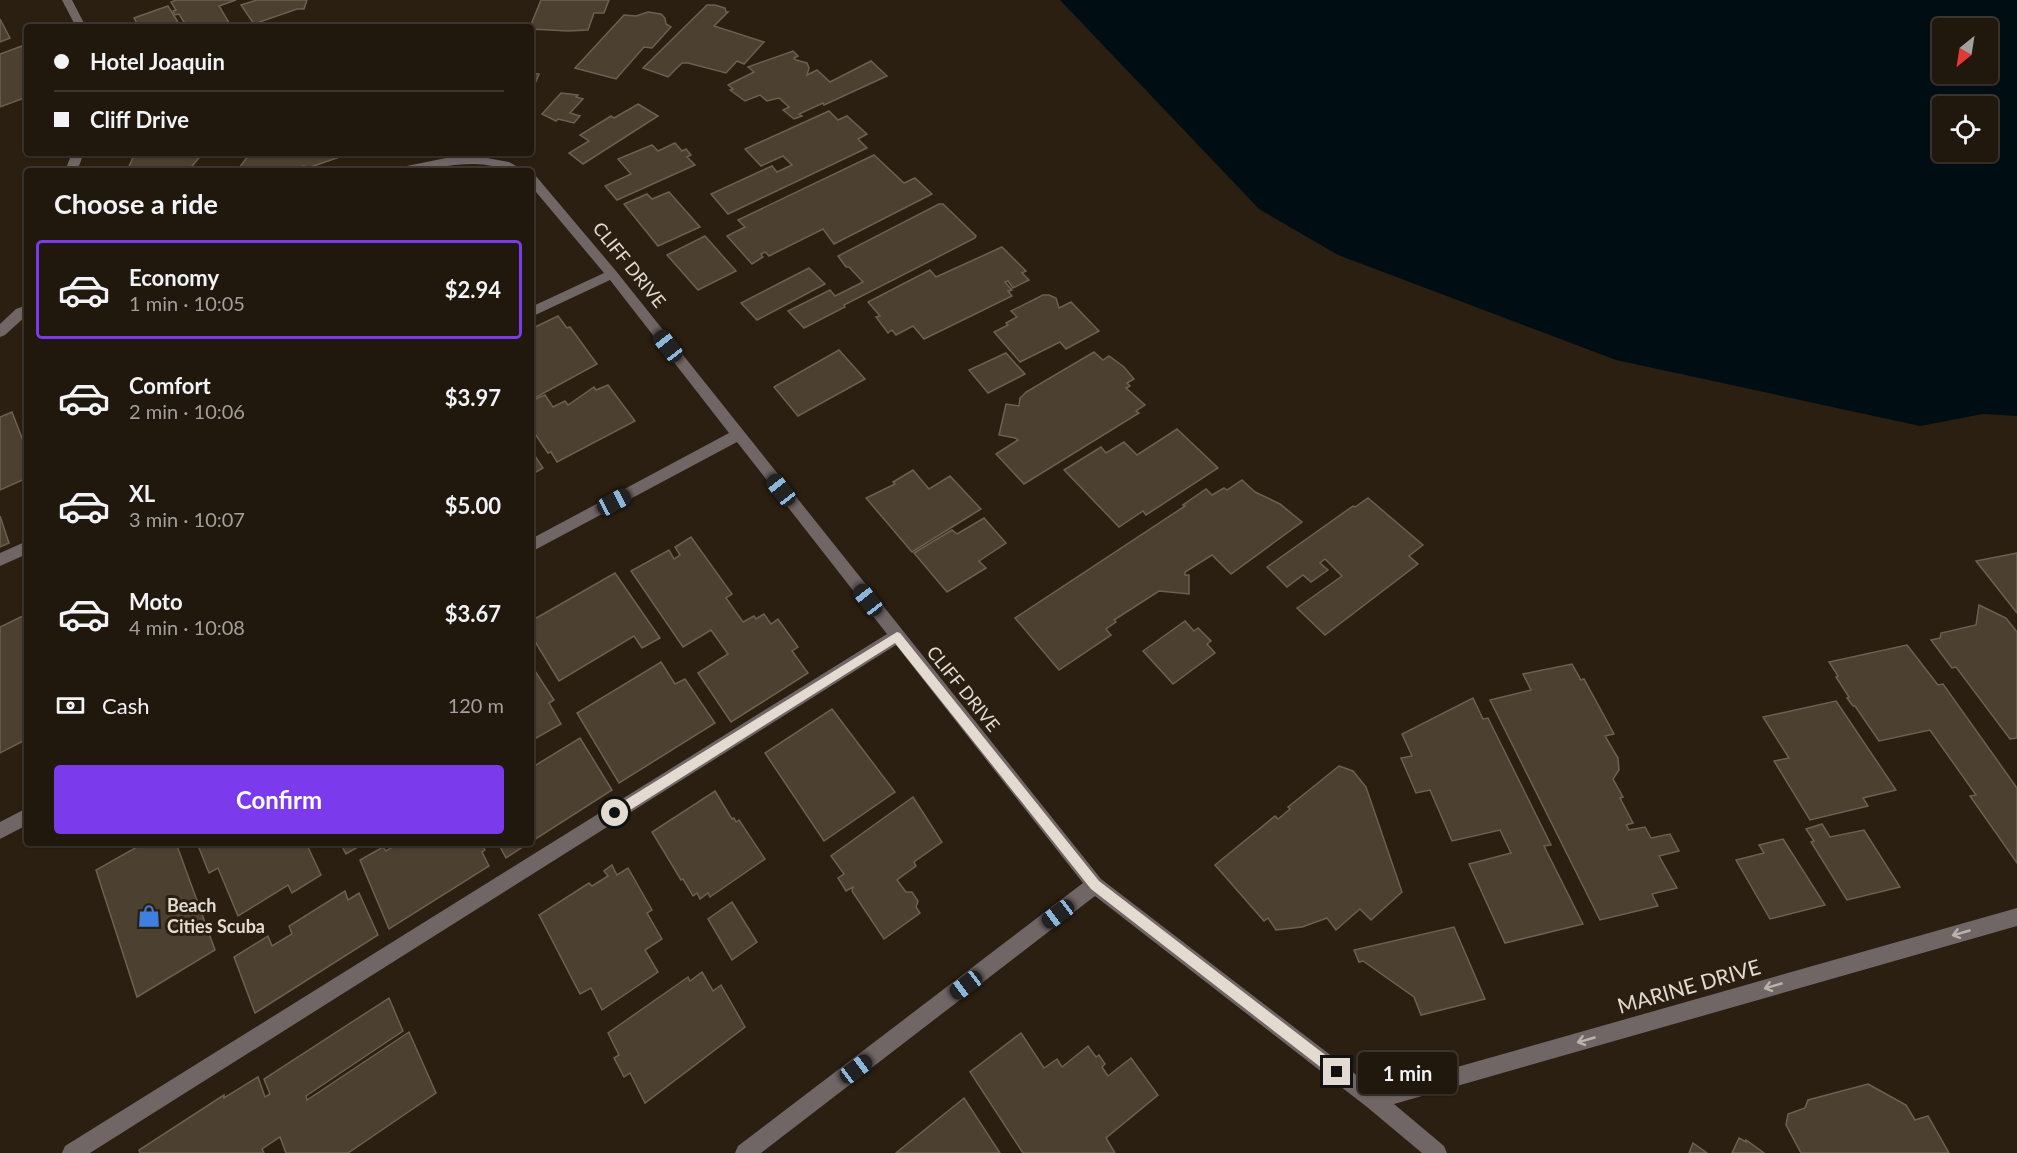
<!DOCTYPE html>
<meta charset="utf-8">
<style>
body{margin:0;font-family:Lato,sans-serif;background:#2d241b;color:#f1f3f6;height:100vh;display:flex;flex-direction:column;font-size:22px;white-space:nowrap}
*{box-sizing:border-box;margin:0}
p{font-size:20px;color:#a29f9d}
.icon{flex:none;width:33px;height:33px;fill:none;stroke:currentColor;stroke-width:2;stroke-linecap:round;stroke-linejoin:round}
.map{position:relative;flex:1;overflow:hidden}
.panel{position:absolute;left:24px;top:168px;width:510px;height:678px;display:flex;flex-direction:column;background:#20170d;border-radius:6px;box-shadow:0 2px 4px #0004,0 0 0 2px #3d362e}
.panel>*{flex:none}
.banner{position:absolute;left:24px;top:24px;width:510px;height:132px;border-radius:6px;box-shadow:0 2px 4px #0004,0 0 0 2px #3d362e;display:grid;align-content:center;height:132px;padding:0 30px;background:#20170d}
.needle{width:39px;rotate:210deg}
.buttons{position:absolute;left:1932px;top:18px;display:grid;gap:12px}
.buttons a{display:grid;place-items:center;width:66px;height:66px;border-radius:6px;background:#20170d;box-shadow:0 2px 4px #0004,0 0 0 2px #3d362e;font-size:30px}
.end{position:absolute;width:27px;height:27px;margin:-14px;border:8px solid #e3dbd2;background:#111;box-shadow:0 0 0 3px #111}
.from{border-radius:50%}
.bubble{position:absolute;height:42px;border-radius:6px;background:#20170d;box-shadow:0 2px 4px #0004,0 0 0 2px #3d362e;font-size:20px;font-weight:700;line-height:42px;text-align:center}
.car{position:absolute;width:18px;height:36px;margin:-18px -9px;border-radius:8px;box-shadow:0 0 4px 2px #0007;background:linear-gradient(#222 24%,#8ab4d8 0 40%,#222 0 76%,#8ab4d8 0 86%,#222 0)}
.banner b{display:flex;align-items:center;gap:21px;height:57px;font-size:22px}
.banner b+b{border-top:2px solid #3d362e}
.banner i{width:15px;height:15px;background:#f1f3f6}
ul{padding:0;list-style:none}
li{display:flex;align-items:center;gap:18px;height:99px;margin:0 12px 9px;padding:0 18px;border:3px solid transparent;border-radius:6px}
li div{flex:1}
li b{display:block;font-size:22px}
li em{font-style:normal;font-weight:700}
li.active{border-color:#7c3aed}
li>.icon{width:54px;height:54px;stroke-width:1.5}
h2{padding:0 30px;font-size:27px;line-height:72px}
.pay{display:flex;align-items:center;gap:15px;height:66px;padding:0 30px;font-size:22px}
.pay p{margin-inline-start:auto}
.primary-button{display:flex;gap:12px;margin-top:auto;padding:12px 30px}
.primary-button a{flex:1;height:69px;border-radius:6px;background:#7c3aed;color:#fff;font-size:24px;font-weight:700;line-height:69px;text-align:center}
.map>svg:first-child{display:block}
.water{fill:#000e14;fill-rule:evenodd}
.building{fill:#4c4131;stroke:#6c604f;stroke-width:1.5}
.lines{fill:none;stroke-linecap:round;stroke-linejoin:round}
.minor{fill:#716666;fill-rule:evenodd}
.oneway{stroke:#bbb2ac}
.route{fill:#e3dbd2}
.labels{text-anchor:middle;stroke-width:6;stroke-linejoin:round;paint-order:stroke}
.street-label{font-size:18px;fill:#e3dbd2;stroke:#2b1f11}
.poi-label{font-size:18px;font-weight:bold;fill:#e3dbd2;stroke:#2b1f11;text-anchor:start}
.near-street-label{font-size:21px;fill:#e3dbd2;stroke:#2b1f11}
</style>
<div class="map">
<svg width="2017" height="1153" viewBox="0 0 2017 1153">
<rect width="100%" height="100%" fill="#2b1f11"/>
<!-- water -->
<path class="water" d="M1060,0H2017V416L1983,414L1920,426L1616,360L1338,255L1259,209ZM1942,28H1988V74H1942ZM1942,106H1988V152H1942Z"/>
<!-- building -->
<g class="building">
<path d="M176,0H236L219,6L231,26L187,27L179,14L175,15L173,11L176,10L171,2Z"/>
<path d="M257,0H307L304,9H297L254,24L241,5Z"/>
<path d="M541,0H609L604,13H594L588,30L568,31L531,29L530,27Z"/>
<path d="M707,5H715L725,8L726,12H728L714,26L764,42L744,64L737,61L726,73L688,63H682L668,77L643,68Z"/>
<path d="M168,6L181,27H139L134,18Z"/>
<path d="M648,12L661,14L665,18L666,24L671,27L652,48L644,47L616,79L575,68L624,15L636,16Z"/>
<path d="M0,19L10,38L0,42Z"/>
<path d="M22,46L27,56V97L0,107V54Z"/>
<path d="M793,51L798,56L794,58L796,60L807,63L809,68L807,75L817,70L830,82L871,61L887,76L824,105L823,103L799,114L802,116L794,119L783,110L789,107L779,98L767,101L760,95L745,101L730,90L733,89L728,85L754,72L748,67Z"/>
<path d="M531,73L539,74L531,93Z"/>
<path d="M561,93L578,95L576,97L583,99L570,113L580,116L574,123L558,119L556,121L542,114Z"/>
<path d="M638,104L658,116L583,164L569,153L589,141L580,135L611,116L614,118Z"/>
<path d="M829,111L838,120L847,116L867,134L858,139L867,148L728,214L711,194L772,166L777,172L792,165L783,156L761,166L745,149Z"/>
<path d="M675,143L682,151L686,149L691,155L687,157L695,165L617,200L605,186L631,174L618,159L652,145L658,151Z"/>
<path d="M135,153H203L188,171H127Z"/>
<path d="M250,153H351L305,169L304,166L289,171H237Z"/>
<path d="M874,155L904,183L915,178L932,194L834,244L823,229L769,256L765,252L761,254L763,257L752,264L727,236L745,227L738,220Z"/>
<path d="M669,192L700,227L658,246L624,204L647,194L652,199Z"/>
<path d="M939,204H943L976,236L975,238L844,305L845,307L804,328L788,311L830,290L835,296L863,282L849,267H846L838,256Z"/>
<path d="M705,236L736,271L698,290L667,255Z"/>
<path d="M1002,247L1026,271L1022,273L1029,280L1013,288L1008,281L1005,282L1012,290L1008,291L1012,296L924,339L913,326L896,335L892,330L888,333L876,317L880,316L868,302L930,270L936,277Z"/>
<path d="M809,268L825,284L757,320L741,303Z"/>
<path d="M1043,295H1049L1056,298L1059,308L1071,302L1099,331L1066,349L1060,342L1020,362L994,332L1008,325L1006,323L1017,317L1011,311Z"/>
<path d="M558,316L567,328L570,327L597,364L531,400V329Z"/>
<path d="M839,350L865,379L798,416L774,387Z"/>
<path d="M1094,352L1103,360L1109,356L1124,367L1134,379L1127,383L1130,386L1126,388L1145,405L1136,411L1139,413L1024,484L996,454L1018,440L1015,438L999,435L1006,404L1019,406L1020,398L1026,392Z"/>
<path d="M1006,353L1025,374L988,393L969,370Z"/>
<path d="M608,385L635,421L557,462L551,452L548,453L531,428V401L545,395L553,407L565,401L568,405L594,387L596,390Z"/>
<path d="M12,412L27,451V478L0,490V417Z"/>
<path d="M1177,429L1218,468L1146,515L1143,511L1119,527L1064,470L1101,447L1106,453L1124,442L1137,455Z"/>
<path d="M531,450L543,468L531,475Z"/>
<path d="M913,470L929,489L950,476L981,509L912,552L866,498L895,484L893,482Z"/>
<path d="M1242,480L1255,492L1280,504L1302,522L1231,574L1212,555L1185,572V575H1189V594L1159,591L1114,620L1116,622L1106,629L1111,635L1059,670L1015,618L1185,506L1183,505L1206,489L1212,495L1224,488L1227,490Z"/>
<path d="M1368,498L1423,545L1409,556L1418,564L1325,635L1297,608L1342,576L1325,559L1320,563L1328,570L1311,582L1303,575L1287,587L1267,567L1353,506L1355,507Z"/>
<path d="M0,516L9,543L0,547Z"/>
<path d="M984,518L1006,543L979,561L986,568L947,592L914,553L952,530L957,534Z"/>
<path d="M691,537L732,594L726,598L743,622L754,616L756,619L764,614L771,624L778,619L798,647L792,651L808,673L731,722L698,673L728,654L711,630L683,647L631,571L669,550L674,559L680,555L675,547Z"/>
<path d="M2017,553V613L1976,561Z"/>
<path d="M615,573L660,638L642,648L634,636L559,681L531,635V621Z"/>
<path d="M1979,605L2006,618L2017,632V738L2010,739L1956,667L1952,668L1931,640L1940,638L1941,633L1976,625Z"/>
<path d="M27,614V655L25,656L27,739L0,753V627Z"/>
<path d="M1185,621L1194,631L1198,628L1211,641L1207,644L1215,653L1173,684L1143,651Z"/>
<path d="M1907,645L1938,685L1943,684L2017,788V863L1970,796L1976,795L1930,730L1879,741L1855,706H1853L1847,698L1849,697L1836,677L1838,676L1829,662Z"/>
<path d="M661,662L675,684L685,679L715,723L619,783L577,713Z"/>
<path d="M1572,664L1581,680L1584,679L1614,734L1605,736L1618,758L1619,770L1613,779L1623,797L1620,798L1633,823L1626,825L1629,830L1645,827L1651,838L1670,834L1679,851L1659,856L1677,888L1652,894L1658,906L1600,920L1490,700L1531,690L1523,674Z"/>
<path d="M531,665L554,700L549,703L561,724L531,741Z"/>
<path d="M1473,698L1483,719L1488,718L1551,845L1544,846L1583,924L1505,943L1469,864L1511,853L1500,830L1452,841L1430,790L1416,793L1401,758L1412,756L1402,734Z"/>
<path d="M1836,701L1896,790L1863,798L1868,806L1810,820L1774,761L1789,758L1763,717Z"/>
<path d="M832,709L895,792L824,841L765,753Z"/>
<path d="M580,738L612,790L531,842V768Z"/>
<path d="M1339,766L1353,771L1366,787L1402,892L1371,920L1360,909L1336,930L1327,918L1302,927L1276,930L1268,918L1264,921L1215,865L1275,816L1278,819L1290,809L1288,807Z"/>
<path d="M715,791L732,819L734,818L736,822L739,820L765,859L710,897L708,893L700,899L697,893L693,896L683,879L681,880L652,832Z"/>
<path d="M913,797L942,842L914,862L916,866L897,880L906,892H912L918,901L916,907L920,913L884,939L852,891L853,887L846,891L838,878L844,874L831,856Z"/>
<path d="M1822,824L1830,837L1864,830L1900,887L1847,900L1811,842L1814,841L1806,829Z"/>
<path d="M1783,839L1825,905L1770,919L1736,860L1764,853L1759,845Z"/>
<path d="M144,843H176L215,950L137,997L96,870Z"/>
<path d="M197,843H306L321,875L292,893L288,885L238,916L218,868L209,873Z"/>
<path d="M340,843H365L346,854Z"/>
<path d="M399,843H481L485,850L482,852L489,866L389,929L360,860L383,847L386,851Z"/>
<path d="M498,843H529L506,858Z"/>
<path d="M612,865L617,875L628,868L652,910L647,913L662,939L645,950L658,972L602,1010L591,988L580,994L539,915L589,883L592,886L608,876L604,871Z"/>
<path d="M345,891L348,900L359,893L378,935L255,1013L234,957L268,936L272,946L292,934L289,926Z"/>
<path d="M732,902L757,942L732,960L708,919Z"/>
<path d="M1454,927L1485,999L1421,1015L1414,997L1363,961L1359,962L1354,950Z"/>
<path d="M702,972L713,991L721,985L745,1027L645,1103L630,1073L624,1077L614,1058L619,1055L608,1033L688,977L690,981Z"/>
<path d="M389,998L403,1031L306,1096L307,1100L409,1032L436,1093L348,1153H286L280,1137L262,1149L264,1153H140L139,1150L224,1095V1098L258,1077L265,1097L270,1094L264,1079Z"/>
<path d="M1021,1033L1044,1068L1057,1059L1062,1067L1088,1046L1096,1057L1099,1055L1105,1064L1102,1067L1108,1076L1131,1058L1158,1095L1106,1138L1115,1153H1023L970,1072Z"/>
<path d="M1868,1084L1906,1105L1915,1120L1928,1116L1949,1153H1801L1786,1125L1788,1114L1805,1108L1808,1100Z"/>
<path d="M964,1098L1000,1153H896Z"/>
<path d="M1739,1138L1746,1142V1140L1764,1153H1732Z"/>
<path d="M1693,1143L1707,1153H1689Z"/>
</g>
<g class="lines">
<!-- minor -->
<g class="minor">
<path d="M62,0H72L86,27H76Z"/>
<path d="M72,153H84L77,171H65Z"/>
<path d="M476,156L509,162L525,171C507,171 492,164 474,164C448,164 422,171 395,171L397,168L446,158Z"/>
<path d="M531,174L535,175L616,271L1101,879L1376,1090L2017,908V926L1394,1104L1444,1146L1447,1153H1422L1367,1107L1095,896L761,1153H735L738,1146L1083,883L896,645L90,1153H62L65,1146L887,634L737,442L531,552V539L729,433L610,280L531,317V307L604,273L531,186Z"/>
<path d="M27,305V315L5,335L0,337V324L16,309Z"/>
<path d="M27,541V554L0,566V553Z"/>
<path d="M27,808V825L0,839V822Z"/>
</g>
</g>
<!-- one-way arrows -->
<defs><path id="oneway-shaft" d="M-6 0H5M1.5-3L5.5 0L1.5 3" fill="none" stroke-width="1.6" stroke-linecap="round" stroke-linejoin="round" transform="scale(1.5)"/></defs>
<g class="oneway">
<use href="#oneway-shaft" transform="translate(1961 933) rotate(164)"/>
<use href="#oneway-shaft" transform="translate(1773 986) rotate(164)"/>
<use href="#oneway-shaft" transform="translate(1586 1040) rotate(164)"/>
</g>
<!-- route -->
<path class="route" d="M897,632L900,633L1099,881L1341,1067L1343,1072L1341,1076L1337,1078L1332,1076L1091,889L895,643L619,817H611V809Z"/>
<!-- icons -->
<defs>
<g id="shop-bare" transform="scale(1.8)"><path d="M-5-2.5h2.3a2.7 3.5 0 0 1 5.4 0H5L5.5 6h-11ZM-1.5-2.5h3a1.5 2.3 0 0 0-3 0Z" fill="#3f7fe0" stroke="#2b1f11" stroke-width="2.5" paint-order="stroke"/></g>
</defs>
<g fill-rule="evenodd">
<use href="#shop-bare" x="149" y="916"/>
</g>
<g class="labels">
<!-- street labels -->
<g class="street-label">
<text transform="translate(629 265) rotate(51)" y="6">CLIFF DRIVE</text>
<text transform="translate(963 689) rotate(51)" y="6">CLIFF DRIVE</text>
</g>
<!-- poi labels -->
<g class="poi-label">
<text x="167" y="912">Beach<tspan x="167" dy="21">Cities Scuba</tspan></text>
</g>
<!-- near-street labels -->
<g class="near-street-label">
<text transform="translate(1689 987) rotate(-16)" y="7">MARINE DRIVE</text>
</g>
</g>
</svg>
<div class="buttons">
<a><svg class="needle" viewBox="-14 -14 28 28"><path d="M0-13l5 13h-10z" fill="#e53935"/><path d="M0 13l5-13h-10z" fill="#a29f9d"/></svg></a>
<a><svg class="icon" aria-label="locate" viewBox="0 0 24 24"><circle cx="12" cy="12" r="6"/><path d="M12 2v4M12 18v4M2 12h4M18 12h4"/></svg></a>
</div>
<i class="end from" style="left:615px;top:813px"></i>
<i class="end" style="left:1337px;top:1072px"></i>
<div class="bubble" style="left:1358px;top:1052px;width:99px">1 min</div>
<i class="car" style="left:668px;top:346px;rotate:322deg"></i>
<i class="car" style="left:781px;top:490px;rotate:322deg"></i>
<i class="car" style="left:614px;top:502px;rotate:62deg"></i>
<i class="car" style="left:868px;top:600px;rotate:322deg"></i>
<i class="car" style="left:1058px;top:914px;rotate:233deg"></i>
<i class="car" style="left:966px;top:985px;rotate:233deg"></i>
<i class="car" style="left:856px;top:1069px;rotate:53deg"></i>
<div class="banner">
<b><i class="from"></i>Hotel Joaquin</b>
<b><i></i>Cliff Drive</b>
</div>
<section class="panel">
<h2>Choose a ride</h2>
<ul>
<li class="active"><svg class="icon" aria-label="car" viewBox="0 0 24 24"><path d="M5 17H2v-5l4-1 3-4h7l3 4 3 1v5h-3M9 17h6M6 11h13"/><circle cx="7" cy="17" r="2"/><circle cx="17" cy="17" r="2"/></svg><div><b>Economy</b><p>1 min · 10:05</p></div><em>$2.94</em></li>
<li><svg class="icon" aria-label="car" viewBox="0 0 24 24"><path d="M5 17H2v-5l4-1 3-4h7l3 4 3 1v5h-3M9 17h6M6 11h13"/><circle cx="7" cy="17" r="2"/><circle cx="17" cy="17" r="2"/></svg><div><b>Comfort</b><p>2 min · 10:06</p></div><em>$3.97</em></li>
<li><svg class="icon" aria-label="car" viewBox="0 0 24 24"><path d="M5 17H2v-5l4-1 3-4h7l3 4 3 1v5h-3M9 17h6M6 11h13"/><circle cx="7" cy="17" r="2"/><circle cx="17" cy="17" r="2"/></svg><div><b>XL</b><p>3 min · 10:07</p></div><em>$5.00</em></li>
<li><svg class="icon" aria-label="car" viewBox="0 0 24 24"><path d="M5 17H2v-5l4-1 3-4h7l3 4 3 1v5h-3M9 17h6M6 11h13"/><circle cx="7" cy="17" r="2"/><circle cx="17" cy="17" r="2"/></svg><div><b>Moto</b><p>4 min · 10:08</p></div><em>$3.67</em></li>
</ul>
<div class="pay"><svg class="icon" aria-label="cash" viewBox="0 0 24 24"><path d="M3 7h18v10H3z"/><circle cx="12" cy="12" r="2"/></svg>Cash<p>120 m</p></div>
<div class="primary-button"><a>Confirm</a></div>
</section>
</div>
